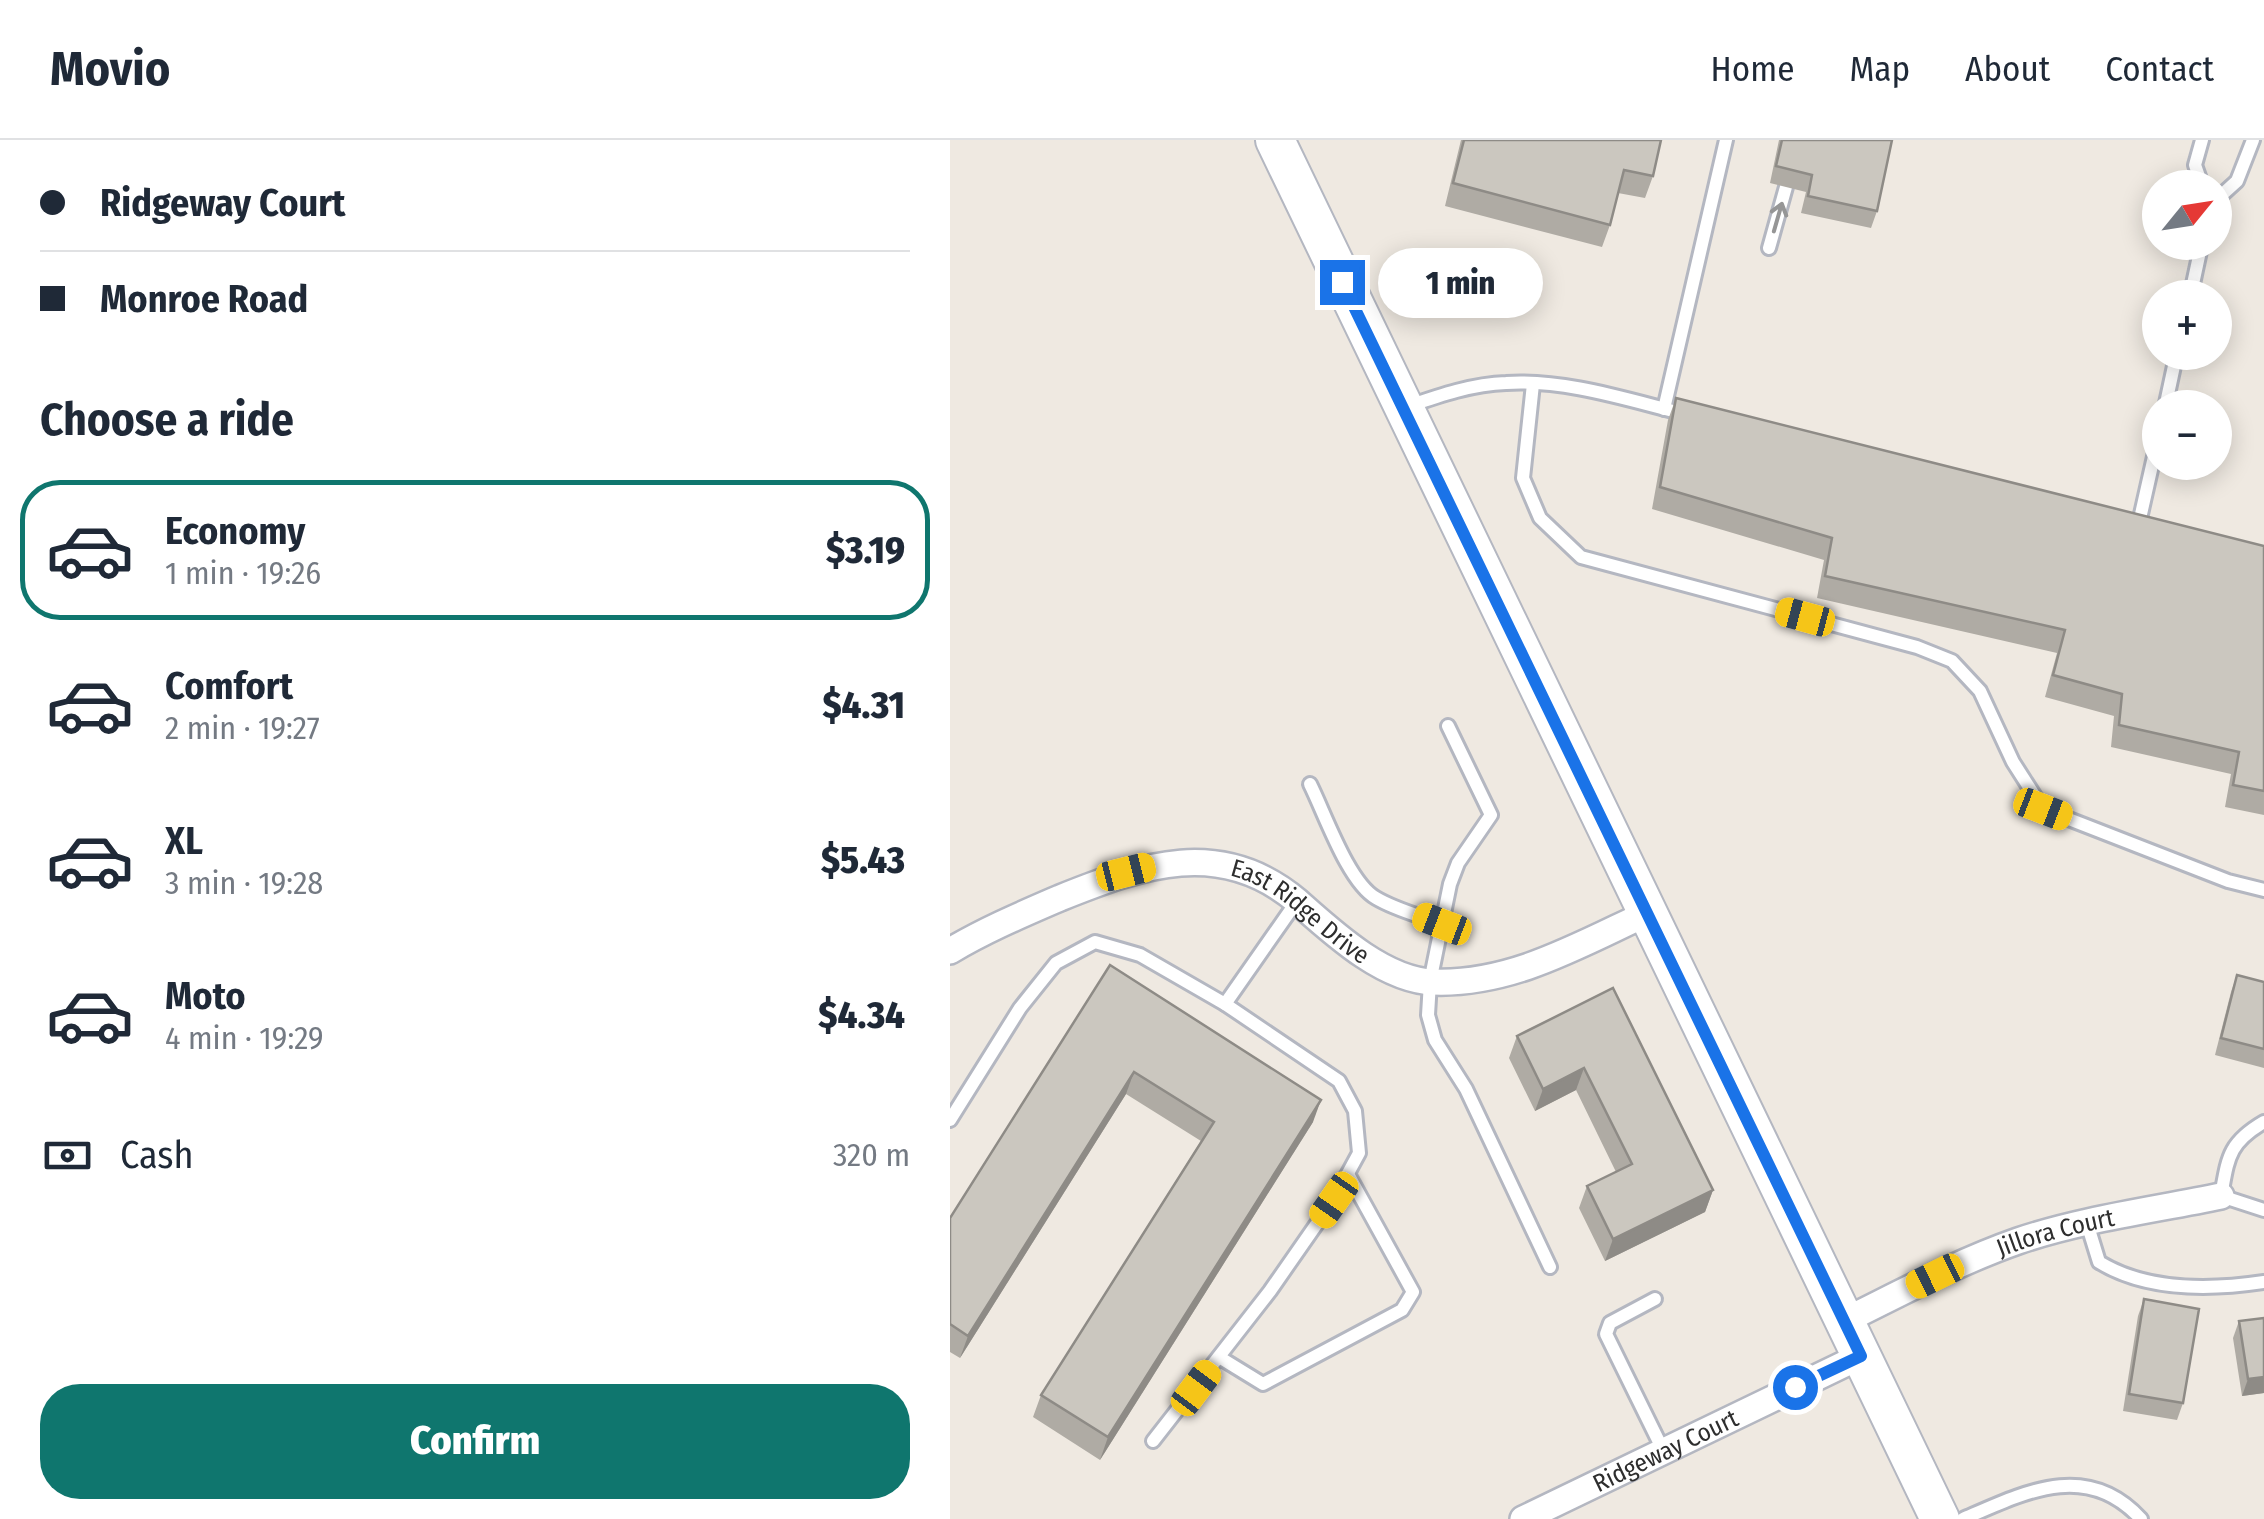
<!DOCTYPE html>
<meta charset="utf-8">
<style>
body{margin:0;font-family:"Fira Sans Condensed",sans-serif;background:#f2f2f3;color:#1f2937;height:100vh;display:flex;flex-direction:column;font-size:38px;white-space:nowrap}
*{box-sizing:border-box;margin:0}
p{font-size:32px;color:#747a83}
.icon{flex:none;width:55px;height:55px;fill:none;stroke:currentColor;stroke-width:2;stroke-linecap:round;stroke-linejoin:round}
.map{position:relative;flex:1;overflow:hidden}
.panel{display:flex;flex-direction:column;background:#fff;width:950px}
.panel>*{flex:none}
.guide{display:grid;align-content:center;height:220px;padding:0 40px;background:#fff}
.needle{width:65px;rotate:60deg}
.fabs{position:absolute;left:1192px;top:30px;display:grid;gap:20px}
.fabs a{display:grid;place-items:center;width:90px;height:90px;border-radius:50%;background:#fff;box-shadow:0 5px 25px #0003;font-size:50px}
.end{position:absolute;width:45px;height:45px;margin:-22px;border:12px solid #1a73e8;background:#fff;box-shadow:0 0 0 5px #fff}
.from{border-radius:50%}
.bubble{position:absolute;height:70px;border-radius:35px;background:#fff;box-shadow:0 5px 25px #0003;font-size:32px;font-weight:800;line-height:70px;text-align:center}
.car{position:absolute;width:30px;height:60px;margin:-30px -15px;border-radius:12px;box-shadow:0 0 8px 2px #0007;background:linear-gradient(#f5c518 24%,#345 0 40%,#f5c518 0 76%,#345 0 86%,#f5c518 0)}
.guide b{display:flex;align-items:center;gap:35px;height:95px;font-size:38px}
.guide b+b{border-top:2px solid #e0e1e3}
.guide i{width:25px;height:25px;background:#1f2937}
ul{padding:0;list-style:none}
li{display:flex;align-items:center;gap:30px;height:140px;margin:0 20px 15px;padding:0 20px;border:5px solid transparent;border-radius:40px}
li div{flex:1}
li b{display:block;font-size:38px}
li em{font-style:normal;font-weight:800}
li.selected{border-color:#0f766e}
li>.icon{width:90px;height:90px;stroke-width:1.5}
h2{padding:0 40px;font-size:45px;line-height:120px}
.pay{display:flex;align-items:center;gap:25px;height:110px;padding:0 40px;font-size:38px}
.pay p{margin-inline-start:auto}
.button{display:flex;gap:20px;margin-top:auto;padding:20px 40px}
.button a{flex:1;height:115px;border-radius:40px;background:#0f766e;color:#fff;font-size:40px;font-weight:800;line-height:115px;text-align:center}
header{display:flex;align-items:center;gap:60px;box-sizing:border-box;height:140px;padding:0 50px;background:#fff;border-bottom:2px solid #e0e1e3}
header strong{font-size:48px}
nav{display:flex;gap:55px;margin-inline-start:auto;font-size:35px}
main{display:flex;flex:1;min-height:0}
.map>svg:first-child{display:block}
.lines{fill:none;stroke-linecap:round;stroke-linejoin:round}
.lane-casing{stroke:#b4b7c1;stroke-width:18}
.street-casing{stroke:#b4b7c1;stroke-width:30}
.secondary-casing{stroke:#b4b7c1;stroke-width:42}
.lane{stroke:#fff;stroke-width:12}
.street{stroke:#fff;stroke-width:25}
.secondary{stroke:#fff;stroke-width:38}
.wall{fill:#afaba4}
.shaded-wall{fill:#8e8b86}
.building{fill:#cbc7bf;stroke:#8e8b86;stroke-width:2.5}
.oneway{stroke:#969696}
.route{stroke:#1a73e8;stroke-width:12}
.labels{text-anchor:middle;stroke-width:8;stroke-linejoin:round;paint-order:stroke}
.street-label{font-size:25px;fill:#2e2e2e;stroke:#fff}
</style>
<header>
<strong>Movio</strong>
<nav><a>Home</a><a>Map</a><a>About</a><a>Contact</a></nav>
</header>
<main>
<section class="panel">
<div class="guide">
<b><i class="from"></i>Ridgeway Court</b>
<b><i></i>Monroe Road</b>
</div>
<h2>Choose a ride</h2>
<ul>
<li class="selected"><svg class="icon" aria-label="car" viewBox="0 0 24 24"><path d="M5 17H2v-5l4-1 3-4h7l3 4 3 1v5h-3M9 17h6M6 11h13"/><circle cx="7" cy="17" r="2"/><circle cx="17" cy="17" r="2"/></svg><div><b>Economy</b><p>1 min · 19:26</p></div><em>$3.19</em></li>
<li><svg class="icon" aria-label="car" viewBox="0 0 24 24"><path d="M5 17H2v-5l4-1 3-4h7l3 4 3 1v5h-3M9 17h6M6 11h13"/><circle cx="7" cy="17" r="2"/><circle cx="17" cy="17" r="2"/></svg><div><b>Comfort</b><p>2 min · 19:27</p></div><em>$4.31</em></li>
<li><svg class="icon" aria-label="car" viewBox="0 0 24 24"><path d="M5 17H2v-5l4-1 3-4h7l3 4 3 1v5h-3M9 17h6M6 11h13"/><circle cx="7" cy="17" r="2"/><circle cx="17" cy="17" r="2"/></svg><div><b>XL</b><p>3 min · 19:28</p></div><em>$5.43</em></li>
<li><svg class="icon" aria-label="car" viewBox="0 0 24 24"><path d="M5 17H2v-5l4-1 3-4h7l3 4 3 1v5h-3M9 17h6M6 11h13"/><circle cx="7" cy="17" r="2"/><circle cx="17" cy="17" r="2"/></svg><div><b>Moto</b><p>4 min · 19:29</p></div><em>$4.34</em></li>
</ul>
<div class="pay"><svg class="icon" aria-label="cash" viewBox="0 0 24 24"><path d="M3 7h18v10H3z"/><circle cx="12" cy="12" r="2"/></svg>Cash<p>320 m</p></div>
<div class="button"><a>Confirm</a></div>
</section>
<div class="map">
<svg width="1314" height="1379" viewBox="0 0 1314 1379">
<rect width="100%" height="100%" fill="#efe9e1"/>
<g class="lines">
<!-- lane casing -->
<g class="lane-casing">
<g id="lane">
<path d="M1252,0L1245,25L1253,48"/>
<path d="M1265,61L1287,41L1303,0"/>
<path d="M819,108L836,47"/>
<path d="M1240,158L1252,102"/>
<path d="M583,244L573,338L590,378L631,417L967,507L1002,521L1030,551L1063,622L1093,669L1278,741L1314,750"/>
<path d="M456,267C488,256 522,244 556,243C615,239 678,260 735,274"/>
<path d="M1215,268L1227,212"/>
<path d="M714,269L776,0"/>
<path d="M1189,383L1210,290"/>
<path d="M498,586L541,675L508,723L500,744L480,842L478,875L485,900L516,949L600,1127"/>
<path d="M360,644C375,674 398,742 426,758C446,770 471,776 492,784"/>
<path d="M0,980L70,868L106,823L145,802L190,815L275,864"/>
<path d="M1314,982C1278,1003 1278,1018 1271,1056L1314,1070"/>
<path d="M1137,1083L1149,1122C1196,1151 1261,1150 1314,1142"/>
<path d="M705,1159L660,1183L656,1194L713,1310"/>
<path d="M269,1217L313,1244L452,1170L463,1152L398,1034"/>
<path d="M203,1301L320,1151L384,1059L409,1013L405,971L389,941L275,864L347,761"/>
<path d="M1013,1379C1075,1352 1137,1320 1191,1379"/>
</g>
</g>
<!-- street casing -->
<g class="street-casing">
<g id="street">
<path id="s1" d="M0,811C35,790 73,774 110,758C192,725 271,697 347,761C382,792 433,840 483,842C561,845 629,805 698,773"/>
<path id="s2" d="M894,1181C951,1153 1008,1122 1068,1101C1133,1079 1204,1070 1271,1056"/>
<path id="s3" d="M573,1379L911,1216"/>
</g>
</g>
<!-- secondary casing -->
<g class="secondary-casing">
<path id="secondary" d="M325,0L990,1379"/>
</g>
<!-- lane -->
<use href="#lane" class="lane"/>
<!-- street -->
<use href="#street" class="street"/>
<!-- secondary -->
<use href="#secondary" class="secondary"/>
</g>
<!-- wall -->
<g class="wall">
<path d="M511,0H711L703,36L695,58L668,53L660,85L652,107L495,66Z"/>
<path d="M829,0H942L927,71L921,88L851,73L856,52L820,43Z"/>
<path d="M726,258L1314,406V675L1275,667L1281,634L1161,607L1164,576L1095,557L1107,513L867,458L874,420L702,369L718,280Z"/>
<path d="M160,825L363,982L150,1320L83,1277L91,1255L251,1001L176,954L10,1218L0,1212V1078Z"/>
<path d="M1287,835L1314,842V928L1265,915L1281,852Z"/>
<path d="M663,848L763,1050L755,1072L655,1121L629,1068L637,1046L666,1032L626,950L585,971L559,918L567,896Z"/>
<path d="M1194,1159L1233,1263L1227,1280L1173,1271L1188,1176Z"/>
<path d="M1289,1181L1314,1253L1292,1256L1283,1198Z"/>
</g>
<!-- shaded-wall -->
<g class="shaded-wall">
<path d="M634,928L626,950L585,971L593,949Z"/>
<path d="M184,932L176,954L10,1218L18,1196Z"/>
<path d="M371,960L363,982L150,1320L158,1297Z"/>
<path d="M763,1050L755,1072L655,1121L663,1099Z"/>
<path d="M1314,1237V1253L1292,1256L1298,1239Z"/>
</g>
<!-- building -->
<g class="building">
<path d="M514,0H711L703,36L674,30L660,85L503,43Z"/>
<path d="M832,0H942L927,71L858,56L862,35L826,26Z"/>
<path d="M726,258L1314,406V651L1283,645L1289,612L1169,585L1172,554L1103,535L1115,490L875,436L882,398L710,347Z"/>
<path d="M160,825L371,960L158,1297L91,1255L264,982L184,932L18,1196L0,1184V1078Z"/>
<path d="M1287,835L1314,842V909L1271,898Z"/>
<path d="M663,848L763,1050L663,1099L637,1046L682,1024L634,928L593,949L567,896Z"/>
<path d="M1194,1159L1249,1169L1233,1263L1179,1254Z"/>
<path d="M1314,1178V1237L1298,1239L1289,1181Z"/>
</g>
<!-- one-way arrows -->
<defs><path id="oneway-shaft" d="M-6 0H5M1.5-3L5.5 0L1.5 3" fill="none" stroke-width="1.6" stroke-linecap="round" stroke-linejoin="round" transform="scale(2.5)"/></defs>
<use class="oneway" href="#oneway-shaft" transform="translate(828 77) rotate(-74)"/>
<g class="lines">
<!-- route -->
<path class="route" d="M392,142L911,1216L845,1247"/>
</g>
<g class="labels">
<!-- street labels -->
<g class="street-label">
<text dy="9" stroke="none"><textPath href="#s1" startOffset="382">East Ridge Drive</textPath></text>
<text dy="9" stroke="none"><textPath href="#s2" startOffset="230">Jillora Court</textPath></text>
<text dy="9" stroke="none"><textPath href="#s3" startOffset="158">Ridgeway Court</textPath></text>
</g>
</g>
</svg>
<div class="fabs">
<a><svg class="needle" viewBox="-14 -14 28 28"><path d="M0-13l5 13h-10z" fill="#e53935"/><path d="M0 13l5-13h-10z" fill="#747a83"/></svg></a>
<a>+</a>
<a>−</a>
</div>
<i class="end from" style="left:845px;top:1247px"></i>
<i class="end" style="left:392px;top:142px"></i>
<div class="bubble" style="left:428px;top:108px;width:165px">1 min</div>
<i class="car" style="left:855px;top:477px;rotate:285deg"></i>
<i class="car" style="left:1093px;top:669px;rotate:111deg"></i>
<i class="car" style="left:176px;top:732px;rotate:76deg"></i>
<i class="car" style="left:492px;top:784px;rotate:291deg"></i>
<i class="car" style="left:384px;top:1060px;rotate:215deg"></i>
<i class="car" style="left:985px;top:1136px;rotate:244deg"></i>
<i class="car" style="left:246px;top:1248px;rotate:37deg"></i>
</div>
</main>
